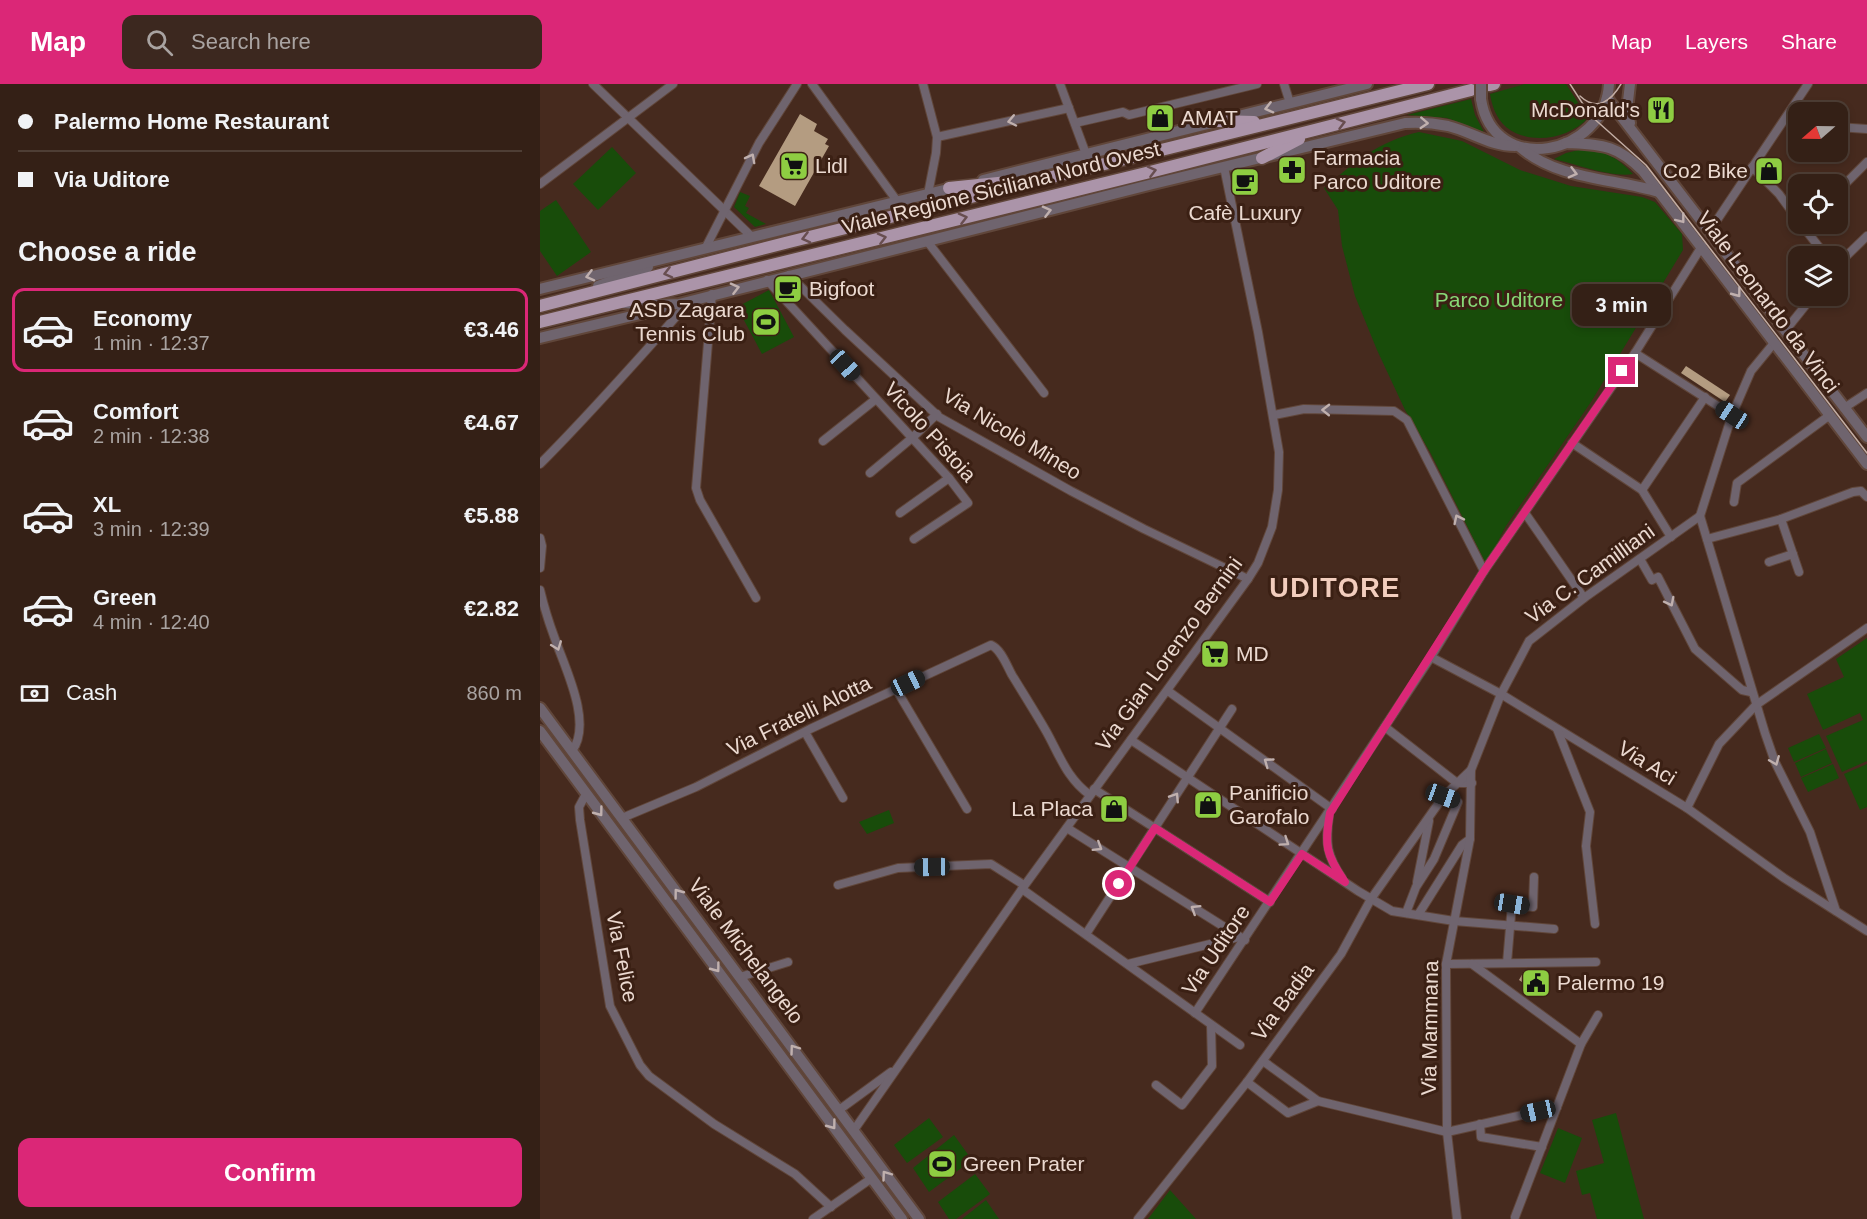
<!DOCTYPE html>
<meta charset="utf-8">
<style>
body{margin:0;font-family:Arial,sans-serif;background:#3c281f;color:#f1f3f6;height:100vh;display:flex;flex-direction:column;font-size:22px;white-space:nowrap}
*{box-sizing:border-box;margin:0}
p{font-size:20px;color:#a9a3a1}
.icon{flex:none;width:33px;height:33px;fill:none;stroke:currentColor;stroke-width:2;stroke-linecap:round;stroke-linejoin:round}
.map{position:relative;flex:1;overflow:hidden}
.sheet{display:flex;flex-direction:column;background:#342016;width:540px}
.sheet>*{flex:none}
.guide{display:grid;align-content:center;height:132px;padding:0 18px;background:#342016}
.needle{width:39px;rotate:250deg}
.fabs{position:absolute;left:1248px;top:18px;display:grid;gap:12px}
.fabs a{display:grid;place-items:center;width:60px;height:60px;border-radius:12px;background:#342016;box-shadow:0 3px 9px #0003,0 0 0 2px #4e3e35;font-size:30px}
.end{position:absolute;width:27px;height:27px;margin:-14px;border:8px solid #db2777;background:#fff;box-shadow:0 0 0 3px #fff}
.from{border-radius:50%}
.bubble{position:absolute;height:42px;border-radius:12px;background:#342016;box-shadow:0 3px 9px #0003,0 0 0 2px #4e3e35;font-size:20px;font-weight:800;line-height:42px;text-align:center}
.car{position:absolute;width:18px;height:36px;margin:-18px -9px;border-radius:8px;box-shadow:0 0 4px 2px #0007;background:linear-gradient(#222 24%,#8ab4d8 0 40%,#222 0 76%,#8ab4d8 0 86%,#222 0)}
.guide b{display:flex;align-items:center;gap:21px;height:57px;font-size:22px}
.guide b+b{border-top:2px solid #4e3e35}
.guide i{width:15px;height:15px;background:#f1f3f6}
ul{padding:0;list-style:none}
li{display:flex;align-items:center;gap:18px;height:84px;margin:0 12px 9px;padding:0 6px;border:3px solid transparent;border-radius:12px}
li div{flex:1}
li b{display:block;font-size:22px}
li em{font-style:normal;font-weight:800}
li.active{border-color:#db2777}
li>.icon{width:54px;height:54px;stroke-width:1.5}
h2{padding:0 18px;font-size:27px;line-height:72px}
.pay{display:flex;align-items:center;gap:15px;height:66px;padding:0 18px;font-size:22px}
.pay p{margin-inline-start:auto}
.cta{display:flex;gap:12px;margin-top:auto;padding:12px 18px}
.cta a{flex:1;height:69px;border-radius:12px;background:#db2777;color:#fff;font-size:24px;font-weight:800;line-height:69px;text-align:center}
header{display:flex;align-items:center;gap:36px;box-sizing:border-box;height:84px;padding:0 30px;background:#db2777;color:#fff}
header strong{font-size:28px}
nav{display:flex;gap:33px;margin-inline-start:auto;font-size:21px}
.search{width:420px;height:54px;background:#3c281f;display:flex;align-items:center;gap:15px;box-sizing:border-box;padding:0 21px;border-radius:12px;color:#a9a3a1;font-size:22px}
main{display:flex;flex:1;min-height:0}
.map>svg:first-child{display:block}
.green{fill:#184c0a}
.building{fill:#b49c81}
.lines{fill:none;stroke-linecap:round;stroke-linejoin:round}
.minor-casing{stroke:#60463a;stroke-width:10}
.tertiary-casing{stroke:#60463a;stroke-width:14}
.primary-casing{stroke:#60463a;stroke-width:15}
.minor{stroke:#6f646e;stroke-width:8}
.tertiary{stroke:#6f646e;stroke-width:10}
.primary{stroke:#ab94a9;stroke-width:12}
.tram{stroke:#c2ada4;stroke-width:1.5}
.tertiary-bridge-casing{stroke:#60463a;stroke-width:14;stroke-linecap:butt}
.tertiary-bridge{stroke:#6f646e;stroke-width:10}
.oneway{stroke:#c0b0ae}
.oneway2{stroke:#684e50}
.route{stroke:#db2777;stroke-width:8}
.labels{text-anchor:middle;stroke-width:6;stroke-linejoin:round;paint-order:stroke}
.poi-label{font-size:21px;fill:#ebd9d0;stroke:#3b2014;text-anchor:start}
.street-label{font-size:21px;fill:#ebd9d0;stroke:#3b2014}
.park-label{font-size:21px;fill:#87d976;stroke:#3b2014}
.district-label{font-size:27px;font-weight:bold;letter-spacing:1.5px;fill:#f2cdbd;stroke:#3b2014}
</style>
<header>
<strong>Map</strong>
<div class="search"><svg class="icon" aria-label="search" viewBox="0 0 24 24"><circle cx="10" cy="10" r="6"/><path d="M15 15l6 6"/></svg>Search here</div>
<nav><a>Map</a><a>Layers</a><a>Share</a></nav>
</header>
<main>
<section class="sheet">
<div class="guide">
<b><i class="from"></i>Palermo Home Restaurant</b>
<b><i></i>Via Uditore</b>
</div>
<h2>Choose a ride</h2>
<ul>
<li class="active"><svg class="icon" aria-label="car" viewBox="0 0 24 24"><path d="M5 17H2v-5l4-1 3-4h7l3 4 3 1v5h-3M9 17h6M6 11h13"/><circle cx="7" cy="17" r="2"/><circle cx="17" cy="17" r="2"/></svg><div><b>Economy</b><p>1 min · 12:37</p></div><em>€3.46</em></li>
<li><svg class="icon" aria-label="car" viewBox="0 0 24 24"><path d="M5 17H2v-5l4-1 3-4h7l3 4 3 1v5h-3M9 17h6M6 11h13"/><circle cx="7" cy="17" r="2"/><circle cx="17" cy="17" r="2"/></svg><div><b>Comfort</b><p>2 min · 12:38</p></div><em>€4.67</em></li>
<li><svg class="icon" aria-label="car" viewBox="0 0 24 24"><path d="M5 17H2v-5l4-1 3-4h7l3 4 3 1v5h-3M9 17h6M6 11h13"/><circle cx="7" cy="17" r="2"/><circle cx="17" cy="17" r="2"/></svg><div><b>XL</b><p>3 min · 12:39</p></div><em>€5.88</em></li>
<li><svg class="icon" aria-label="car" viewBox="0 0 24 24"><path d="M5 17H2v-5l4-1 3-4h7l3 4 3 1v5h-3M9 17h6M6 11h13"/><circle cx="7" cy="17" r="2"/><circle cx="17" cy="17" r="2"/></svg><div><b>Green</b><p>4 min · 12:40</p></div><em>€2.82</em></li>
</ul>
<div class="pay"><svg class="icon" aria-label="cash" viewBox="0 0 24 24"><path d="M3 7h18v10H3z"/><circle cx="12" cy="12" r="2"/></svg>Cash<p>860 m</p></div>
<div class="cta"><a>Confirm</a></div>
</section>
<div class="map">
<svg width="1327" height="1135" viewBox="0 0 1327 1135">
<rect width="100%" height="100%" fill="#462a1e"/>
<!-- green -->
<g class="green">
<path d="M985,0H1026L1048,34C1029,55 989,62 966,43C956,34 952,22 950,10Z"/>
<path d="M931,15L935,31L944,48L907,34L867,31Z"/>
<path d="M879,48L922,57L980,86L1031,102L1102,113L1115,118L1142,150L1143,166L1051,318L966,442L946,480L890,368L865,326L837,266L815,212L802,162L798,126L784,104C815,78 839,57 879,48Z"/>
<path d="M72,63L96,89L58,126L33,100Z"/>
<path d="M1043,65C1065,66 1078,74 1093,90C1073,94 1035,80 1014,75L1026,69Z"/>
<path d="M200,108L210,112L205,122L209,124L206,129L226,140L215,143L194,123Z"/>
<path d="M16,116L51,168L17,192L0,167V127Z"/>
<path d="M229,206L254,253L222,270L197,223Z"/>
<path d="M1327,554V677L1302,688L1286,652L1323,636L1320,629L1283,646L1267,610L1304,593L1296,575Z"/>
<path d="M1279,650L1286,664L1254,678L1248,664Z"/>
<path d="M1286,665L1292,679L1261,693L1255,679Z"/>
<path d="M1293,680L1299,694L1268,708L1261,694Z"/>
<path d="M1327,680V723L1320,726L1304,690Z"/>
<path d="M349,726L354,739L327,750L319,738Z"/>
<path d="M1076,1029L1104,1135H1057L1050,1109L1042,1111L1036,1087L1064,1079L1052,1036Z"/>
<path d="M389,1034L403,1053L367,1079L354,1061Z"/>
<path d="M1018,1044L1042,1054L1025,1099L1000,1089Z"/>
<path d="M414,1051L432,1076L389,1108L373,1084Z"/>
<path d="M435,1090L450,1110L416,1135H409L398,1118Z"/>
<path d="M630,1106L656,1135H608Z"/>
<path d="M446,1116L459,1135H422Z"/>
</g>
<!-- building -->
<g class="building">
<path d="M260,30L277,40L274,47L288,55L285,60L289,62L255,122L219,102Z"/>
<path d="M1146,282L1190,311L1185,318L1141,289Z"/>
<path d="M993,886L1009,897L1000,910L979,896L984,887Z"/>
</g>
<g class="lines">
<!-- minor casing -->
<g class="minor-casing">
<g id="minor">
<path d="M53,0L211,152"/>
<path d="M272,0L357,117"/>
<path d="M383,0L397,53L396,69L388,110"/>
<path d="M520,0L546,70"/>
<path d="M744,0L750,19"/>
<path d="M1257,18L1273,28"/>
<path d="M535,39L583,28L589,31L717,0"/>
<path d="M1298,43L1327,45"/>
<path d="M397,53L529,24"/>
<path d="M1212,83L1239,110L1258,136"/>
<path d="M0,100L133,0"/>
<path d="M1298,107L1327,78"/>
<path d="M1261,140L1286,172"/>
<path d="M1169,148L1268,0"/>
<path d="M387,157L504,309"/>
<path d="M166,163L219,59L257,0"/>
<path d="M1298,180L1327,152"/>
<path d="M249,191L305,246L399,333L531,407L604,445L708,495"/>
<path d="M227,196L409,394L428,419L374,455"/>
<path d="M172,210L156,404L160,416L216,514"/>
<path d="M1245,247L1273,212"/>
<path d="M1095,269L1192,331"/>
<path d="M1304,324L1327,309"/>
<path d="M734,331L764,325L854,327L867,336L944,487"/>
<path d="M283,357L336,315"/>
<path d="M1032,359L1102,406L1131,453"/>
<path d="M0,380C52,328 101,272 150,217"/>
<path d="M330,389L372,354L397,330"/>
<path d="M1102,406L1165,313"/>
<path d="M1194,418L1197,399L1290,331"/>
<path d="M360,429L409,394"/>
<path d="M985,429L1044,514"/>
<path d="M1160,432L1225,649L1235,678L1270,748L1296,827"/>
<path d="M1160,432L1192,331L1211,287L1234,259"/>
<path d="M1241,435L1259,488"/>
<path d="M0,454L2,462L0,484"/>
<path d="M1167,455L1241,435L1313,408L1321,407L1327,413"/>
<path d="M1100,475L1112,496L1118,493L1155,565L1202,606L1211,608"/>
<path d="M1229,478L1253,470"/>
<path d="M0,506C4,523 9,539 15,555C25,584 53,639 32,667"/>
<path d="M891,573L961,610L1147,724L1244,794L1327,847"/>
<path d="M356,605L427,725"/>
<path d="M628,607L792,725"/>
<path d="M845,643L917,699H932"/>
<path d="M1017,645L1050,728L1046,762L1055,840"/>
<path d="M265,648L303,714"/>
<path d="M591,656L818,807L852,827L914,837L1014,845"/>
<path d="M554,705L730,818"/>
<path d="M46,710L39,723L40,736L70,922L100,981L109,992L174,1040L255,1090L291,1123"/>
<path d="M1147,724L1179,660L1216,621L1327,544"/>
<path d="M789,732C785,759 787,772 802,794"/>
<path d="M82,734L156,703L270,645L451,561C461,565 467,582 472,591C483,609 495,628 506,647C519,670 527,695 550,711"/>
<path d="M527,744L705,856"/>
<path d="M877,798L889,737"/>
<path d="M298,801L358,784L451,780L484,801"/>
<path d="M482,805L700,961"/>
<path d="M866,829L876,803L894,775L918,718"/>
<path d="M878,831L922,761L930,755"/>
<path d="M546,850L692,625"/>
<path d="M967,879L972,820L993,823L994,793"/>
<path d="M588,880L699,853"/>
<path d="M906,880L1056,878"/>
<path d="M932,880L1041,960"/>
<path d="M200,893L248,878"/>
<path d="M655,929L891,573L944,487L1095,269L1162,162"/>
<path d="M707,998L748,1029L778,1017L723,977"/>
<path d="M616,1001L642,1021L672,982L671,941"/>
<path d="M778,1017L907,1048L1017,1023"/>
<path d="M299,1026L351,988"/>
<path d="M940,1040L941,1053L1002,1063"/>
<path d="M314,1046L482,805L708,495L718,479L732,443L738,406L739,368L718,248L684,83"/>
<path d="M975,1133L1041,960L1058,931"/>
<path d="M273,1135L332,1094"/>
<path d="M598,1135L707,998L801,870L831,815L903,713L931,686"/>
<path d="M917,1135L907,1048L906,880L930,755L931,686L961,610L989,557L1044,514L1160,432"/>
</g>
</g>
<!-- tertiary casing -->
<g class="tertiary-casing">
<g id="tertiary">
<path d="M1067,14L1327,353"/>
<path d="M941,15C953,94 1065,72 1069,0"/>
<path d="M1090,39L1087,26L1090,0"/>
<path d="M1026,59C1062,61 1076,60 1103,87L1327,380"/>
<path d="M981,64C1019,96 1074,94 1119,108"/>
<path d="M443,96L827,0"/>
<path d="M58,202L108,183"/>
<path d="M0,205L416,103"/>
<path d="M84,219L116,221L139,220L609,101L865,39C880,38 894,39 908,42C932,48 950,62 975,62"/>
<path d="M0,254L121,225"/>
<path d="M0,624L379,1135"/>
<path d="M0,647L362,1135"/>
</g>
</g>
<!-- primary casing -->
<g class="primary-casing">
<g id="primary">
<path d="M950,1L954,0"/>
<path d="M678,37L714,38"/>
<path d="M722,74L759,55"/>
<path d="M409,104L468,98"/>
<path d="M0,222L245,159L888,0"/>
<path d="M0,238L606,89L931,6"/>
</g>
</g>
<!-- minor -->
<use href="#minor" class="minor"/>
<!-- tertiary -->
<use href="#tertiary" class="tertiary"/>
<!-- primary -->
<use href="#primary" class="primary"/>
<!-- tram -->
<g class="tram">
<path d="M1030,0L1050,31L1106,81L1327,369"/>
<path d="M1040,12C1057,28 1071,17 1081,0"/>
</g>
<!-- tertiary-bridge casing -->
<g class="tertiary-bridge-casing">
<path id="tertiary-bridge" d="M941,0V15"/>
</g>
<!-- tertiary-bridge -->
<use href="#tertiary-bridge" class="tertiary-bridge"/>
</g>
<!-- one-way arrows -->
<defs><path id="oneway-chevron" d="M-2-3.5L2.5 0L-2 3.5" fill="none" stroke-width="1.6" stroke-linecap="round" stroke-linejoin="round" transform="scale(1.5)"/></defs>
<g class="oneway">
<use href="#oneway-chevron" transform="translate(729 24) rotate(166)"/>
<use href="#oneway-chevron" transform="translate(472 37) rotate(168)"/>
<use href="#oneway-chevron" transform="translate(884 39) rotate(3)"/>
<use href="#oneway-chevron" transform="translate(211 74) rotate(-62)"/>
<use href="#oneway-chevron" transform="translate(1033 89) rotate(15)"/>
<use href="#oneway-chevron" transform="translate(507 127) rotate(-14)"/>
<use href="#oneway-chevron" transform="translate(1141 135) rotate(52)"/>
<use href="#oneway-chevron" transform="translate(50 192) rotate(166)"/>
<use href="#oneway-chevron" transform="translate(195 204) rotate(-14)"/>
<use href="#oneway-chevron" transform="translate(1197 209) rotate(53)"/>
<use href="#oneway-chevron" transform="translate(786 326) rotate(-179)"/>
<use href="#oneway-chevron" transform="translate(918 435) rotate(-116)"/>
<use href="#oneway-chevron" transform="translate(1130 518) rotate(63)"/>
<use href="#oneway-chevron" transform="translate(17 562) rotate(69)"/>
<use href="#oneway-chevron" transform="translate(1235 677) rotate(68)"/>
<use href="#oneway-chevron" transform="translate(728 678) rotate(-144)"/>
<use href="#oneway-chevron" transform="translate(635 713) rotate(-57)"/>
<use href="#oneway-chevron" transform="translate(59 728) rotate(53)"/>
<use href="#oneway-chevron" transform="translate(745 758) rotate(34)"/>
<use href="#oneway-chevron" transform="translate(558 763) rotate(32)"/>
<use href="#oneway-chevron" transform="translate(138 809) rotate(-127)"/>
<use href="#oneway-chevron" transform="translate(655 825) rotate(-148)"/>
<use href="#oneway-chevron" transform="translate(176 884) rotate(53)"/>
<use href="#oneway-chevron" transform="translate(254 965) rotate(-126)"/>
<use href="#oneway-chevron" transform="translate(292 1041) rotate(53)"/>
<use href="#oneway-chevron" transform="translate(346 1091) rotate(-126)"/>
</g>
<g class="oneway2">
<use href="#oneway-chevron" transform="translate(801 39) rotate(-15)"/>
<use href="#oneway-chevron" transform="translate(612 87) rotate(-14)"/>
<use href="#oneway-chevron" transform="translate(423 134) rotate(-14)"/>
<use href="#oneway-chevron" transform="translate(266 154) rotate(166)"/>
<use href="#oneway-chevron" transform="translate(342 154) rotate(-14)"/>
<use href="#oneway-chevron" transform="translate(128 189) rotate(166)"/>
</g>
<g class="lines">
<!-- route -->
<path class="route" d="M579,800L615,744L730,818L762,770L805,798C786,771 784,761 790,729L944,487L1082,287"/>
</g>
<!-- icons -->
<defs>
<g id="restaurant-square" transform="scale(1.5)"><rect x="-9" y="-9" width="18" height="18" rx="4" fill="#8ecd42" stroke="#3b2014"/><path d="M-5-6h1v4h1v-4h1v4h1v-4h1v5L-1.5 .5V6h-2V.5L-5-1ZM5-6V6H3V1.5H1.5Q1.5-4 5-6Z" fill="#111"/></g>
<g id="shop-square" transform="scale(1.5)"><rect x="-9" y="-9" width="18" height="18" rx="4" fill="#8ecd42" stroke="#3b2014"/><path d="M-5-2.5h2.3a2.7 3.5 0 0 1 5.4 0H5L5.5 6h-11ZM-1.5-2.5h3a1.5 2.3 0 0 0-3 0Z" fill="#111"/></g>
<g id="supermarket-square" transform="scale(1.5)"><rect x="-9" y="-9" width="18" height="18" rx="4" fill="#8ecd42" stroke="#3b2014"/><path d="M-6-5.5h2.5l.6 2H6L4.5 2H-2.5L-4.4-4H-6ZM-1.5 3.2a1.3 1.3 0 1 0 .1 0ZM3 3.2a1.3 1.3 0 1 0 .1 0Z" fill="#111"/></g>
<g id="pharmacy-square" transform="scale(1.5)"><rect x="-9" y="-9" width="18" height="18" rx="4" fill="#8ecd42" stroke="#3b2014"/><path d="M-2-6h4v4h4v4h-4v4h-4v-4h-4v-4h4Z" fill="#111"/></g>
<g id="cafe-square" transform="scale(1.5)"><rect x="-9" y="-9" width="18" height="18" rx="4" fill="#8ecd42" stroke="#3b2014"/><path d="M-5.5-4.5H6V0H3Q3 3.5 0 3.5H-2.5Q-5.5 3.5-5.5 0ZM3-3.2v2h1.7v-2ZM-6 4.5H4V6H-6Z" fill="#111"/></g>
<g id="stadium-square" transform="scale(1.5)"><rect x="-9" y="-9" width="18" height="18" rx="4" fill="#8ecd42" stroke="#3b2014"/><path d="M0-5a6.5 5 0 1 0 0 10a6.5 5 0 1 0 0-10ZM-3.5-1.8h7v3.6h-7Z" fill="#111"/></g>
<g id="civic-square" transform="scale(1.5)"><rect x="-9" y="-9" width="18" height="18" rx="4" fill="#8ecd42" stroke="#3b2014"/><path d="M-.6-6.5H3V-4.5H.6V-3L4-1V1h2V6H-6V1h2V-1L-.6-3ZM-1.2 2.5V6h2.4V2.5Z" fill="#111"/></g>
</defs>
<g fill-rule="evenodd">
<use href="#restaurant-square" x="1121" y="26"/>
<use href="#shop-square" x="620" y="34"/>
<use href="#supermarket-square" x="254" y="82"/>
<use href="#pharmacy-square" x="752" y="86"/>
<use href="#shop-square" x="1229" y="87"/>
<use href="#cafe-square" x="705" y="98"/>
<use href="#cafe-square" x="248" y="205"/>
<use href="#stadium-square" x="226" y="238"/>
<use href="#supermarket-square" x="675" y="570"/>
<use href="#shop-square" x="668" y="721"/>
<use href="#shop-square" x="574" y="725"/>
<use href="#civic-square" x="996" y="899"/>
<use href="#stadium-square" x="402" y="1080"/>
</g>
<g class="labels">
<!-- poi labels -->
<g class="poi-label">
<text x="1100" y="33" text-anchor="end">McDonald's</text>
<text x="641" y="41">AMAT</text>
<text x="773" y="81">Farmacia<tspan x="773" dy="24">Parco Uditore</tspan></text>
<text x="275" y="89">Lidl</text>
<text x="1208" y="94" text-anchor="end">Co2 Bike</text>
<text x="705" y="136" text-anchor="middle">Cafè Luxury</text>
<text x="269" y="212">Bigfoot</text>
<text x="205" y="233" text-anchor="end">ASD Zagara<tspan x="205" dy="24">Tennis Club</tspan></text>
<text x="696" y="577">MD</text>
<text x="689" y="716">Panificio<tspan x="689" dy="24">Garofalo</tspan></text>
<text x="553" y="732" text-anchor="end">La Placa</text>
<text x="1017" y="906">Palermo 19</text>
<text x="423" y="1087">Green Prater</text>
</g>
<!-- street labels -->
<g class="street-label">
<text transform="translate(461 104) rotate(-14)" y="7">Viale Regione Siciliana Nord Ovest</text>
<text transform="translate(1228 218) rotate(53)" y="7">Viale Leonardo da Vinci</text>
<text transform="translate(390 348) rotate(48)" y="7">Vicolo Pistoia</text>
<text transform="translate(472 350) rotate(31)" y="7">Via Nicolò Mineo</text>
<text transform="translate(1050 490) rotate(-36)" y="7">Via C. Camilliani</text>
<text transform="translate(629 570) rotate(-54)" y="7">Via Gian Lorenzo Bernini</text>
<text transform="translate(259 632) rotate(-26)" y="7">Via Fratelli Alotta</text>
<text transform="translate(1107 679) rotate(32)" y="7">Via Aci</text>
<text transform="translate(676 866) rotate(-56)" y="7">Via Uditore</text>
<text transform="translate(206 867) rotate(53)" y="7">Viale Michelangelo</text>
<text transform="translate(82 873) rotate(79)" y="7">Via Felice</text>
<text transform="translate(743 918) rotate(-54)" y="7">Via Badia</text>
<text transform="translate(890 944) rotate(-89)" y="7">Via Mammana</text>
</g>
<!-- park labels -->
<g class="park-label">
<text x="959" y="223">Parco Uditore</text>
</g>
<!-- district labels -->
<g class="district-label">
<text x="795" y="513">UDITORE</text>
</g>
</g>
</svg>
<div class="fabs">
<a><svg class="needle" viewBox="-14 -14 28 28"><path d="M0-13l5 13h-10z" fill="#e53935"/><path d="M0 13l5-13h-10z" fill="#a9a3a1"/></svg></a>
<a><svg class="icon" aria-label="locate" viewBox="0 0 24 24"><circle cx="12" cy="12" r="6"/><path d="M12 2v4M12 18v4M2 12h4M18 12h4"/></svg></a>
<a><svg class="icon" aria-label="layers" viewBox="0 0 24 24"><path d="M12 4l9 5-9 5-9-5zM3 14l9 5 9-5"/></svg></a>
</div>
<i class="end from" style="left:579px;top:800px"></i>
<i class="end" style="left:1082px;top:287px"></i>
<div class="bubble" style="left:1032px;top:200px;width:99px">3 min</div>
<i class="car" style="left:305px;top:281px;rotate:137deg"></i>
<i class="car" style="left:1192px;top:331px;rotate:303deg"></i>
<i class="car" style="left:368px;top:599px;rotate:65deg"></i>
<i class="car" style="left:903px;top:712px;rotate:110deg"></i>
<i class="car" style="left:392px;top:783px;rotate:269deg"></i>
<i class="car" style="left:972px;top:820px;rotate:99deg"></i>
<i class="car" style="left:998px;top:1027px;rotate:257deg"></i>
</div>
</main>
